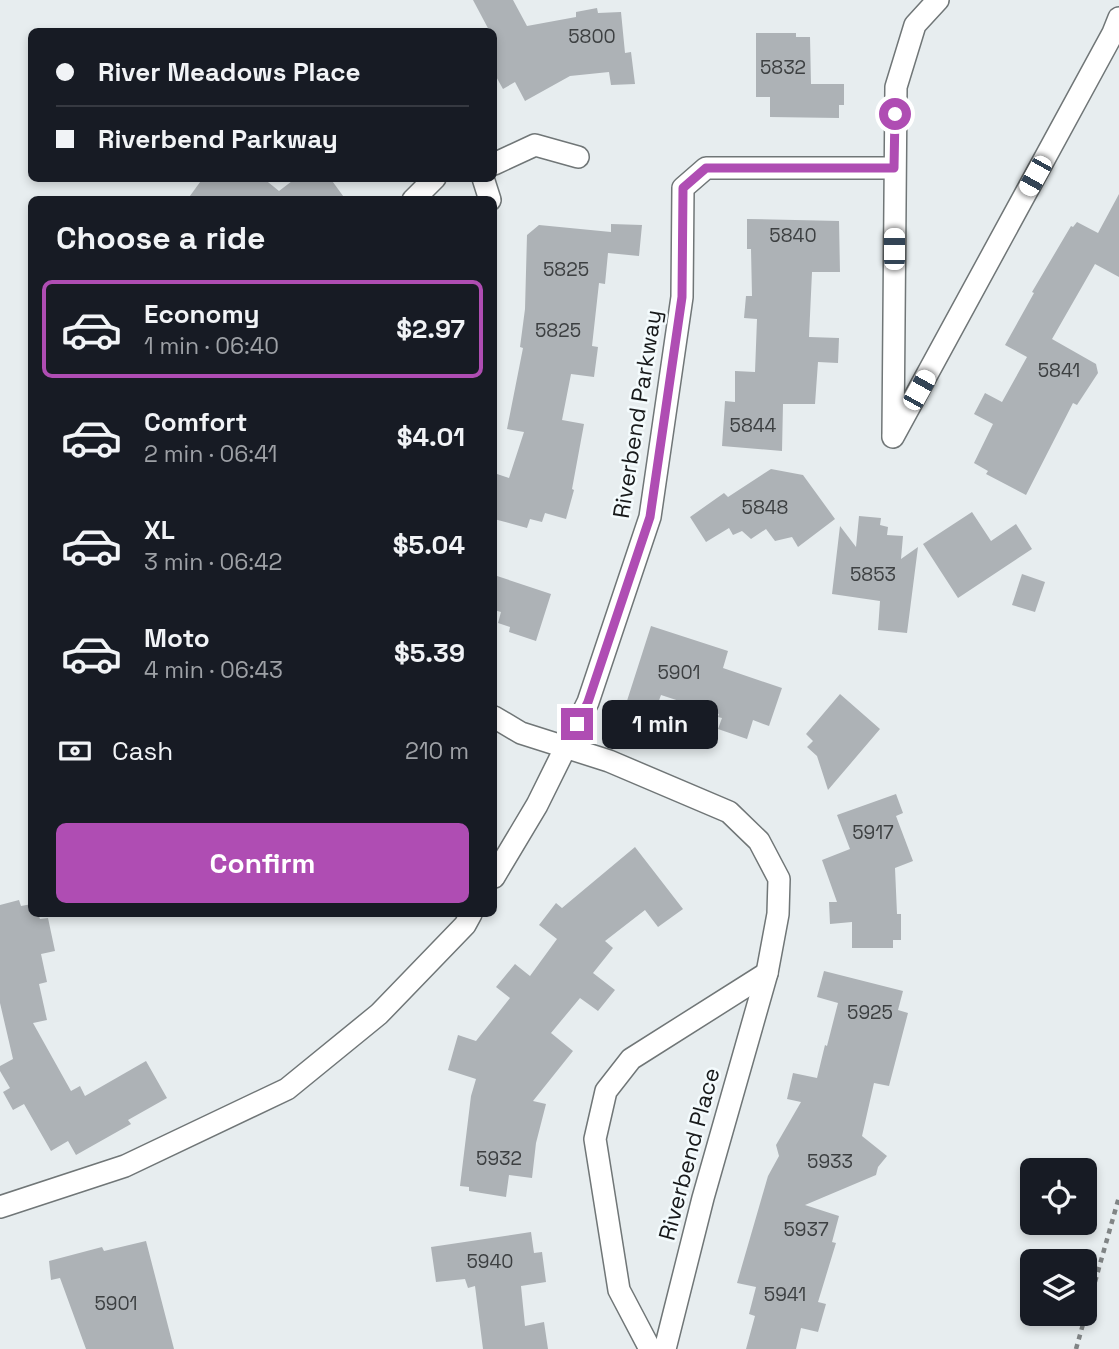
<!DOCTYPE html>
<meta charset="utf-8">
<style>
body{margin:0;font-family:"Space Grotesk",sans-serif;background:#20242c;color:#f1f3f6;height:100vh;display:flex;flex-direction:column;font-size:26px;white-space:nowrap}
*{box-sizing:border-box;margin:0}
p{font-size:23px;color:#9ea1a6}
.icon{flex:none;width:38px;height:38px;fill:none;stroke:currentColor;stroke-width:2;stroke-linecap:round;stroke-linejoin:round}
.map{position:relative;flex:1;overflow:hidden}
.panel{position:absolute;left:28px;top:196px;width:469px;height:721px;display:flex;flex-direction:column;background:#171b24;border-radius:10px;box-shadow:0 4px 10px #0003}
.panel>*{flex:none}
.banner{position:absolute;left:28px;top:28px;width:469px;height:154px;border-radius:10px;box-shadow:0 4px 10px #0003;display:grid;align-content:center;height:154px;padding:0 28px;background:#171b24}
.buttons{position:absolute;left:1020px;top:1158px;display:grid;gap:14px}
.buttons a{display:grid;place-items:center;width:77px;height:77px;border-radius:10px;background:#171b24;box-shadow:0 4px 10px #0003;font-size:35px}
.end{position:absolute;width:32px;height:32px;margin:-16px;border:9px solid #af4db3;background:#fff;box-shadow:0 0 0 4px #fff}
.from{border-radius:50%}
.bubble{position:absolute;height:49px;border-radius:10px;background:#171b24;box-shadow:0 4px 10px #0003;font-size:23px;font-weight:800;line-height:49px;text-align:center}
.car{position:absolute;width:21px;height:42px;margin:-21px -10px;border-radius:9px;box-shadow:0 0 5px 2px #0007;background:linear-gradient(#fff 24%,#345 0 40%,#fff 0 76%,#345 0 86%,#fff 0)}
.banner b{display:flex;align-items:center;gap:24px;height:66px;font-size:26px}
.banner b+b{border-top:2px solid #363941}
.banner i{width:18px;height:18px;background:#f1f3f6}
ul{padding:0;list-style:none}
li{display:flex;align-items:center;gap:21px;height:98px;margin:0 14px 10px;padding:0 14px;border:4px solid transparent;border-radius:10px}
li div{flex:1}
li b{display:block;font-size:26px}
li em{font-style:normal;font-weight:800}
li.selected{border-color:#af4db3}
li>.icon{width:63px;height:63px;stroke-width:1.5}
h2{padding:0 28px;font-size:32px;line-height:84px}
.pay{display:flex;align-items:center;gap:18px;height:77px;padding:0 28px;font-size:26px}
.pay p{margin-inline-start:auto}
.cta{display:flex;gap:14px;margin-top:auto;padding:14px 28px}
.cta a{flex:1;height:80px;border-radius:10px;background:#af4db3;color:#fff;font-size:28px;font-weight:800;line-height:80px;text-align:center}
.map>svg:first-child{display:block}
.building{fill:#adb2b6}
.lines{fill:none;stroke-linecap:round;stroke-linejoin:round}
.street-casing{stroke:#707677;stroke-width:24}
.path{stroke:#808485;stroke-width:4.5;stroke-dasharray:5 5;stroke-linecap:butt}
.street{stroke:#fff;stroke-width:21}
.route{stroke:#af4db3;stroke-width:9}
.labels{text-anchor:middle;stroke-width:5;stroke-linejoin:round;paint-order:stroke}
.number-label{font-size:19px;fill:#3d4042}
.street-label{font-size:23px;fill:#181a1b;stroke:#f4fbfd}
</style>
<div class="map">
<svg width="1119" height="1349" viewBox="0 0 1119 1349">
<rect width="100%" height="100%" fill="#e7edef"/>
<!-- building -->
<g class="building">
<path d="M473,0H513L527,26L576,17V12L597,8L598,13L621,12L625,53L631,52L635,84L611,85L609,72L570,76L525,101L515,82L503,89L494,73V32H490Z"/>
<path d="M756,33H796V37H810L811,84H844V105H839V118L770,117V97H756Z"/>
<path d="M203,178H263L279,191L296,178H330L346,200H187Z"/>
<path d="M1119,194V277L1095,264L1052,339L1096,364L1098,373L1077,405L1073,403L1026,495L986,474L988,471L974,463L993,424L974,414L985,393L1002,402L1027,357L1005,345L1034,293L1032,292L1071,226L1073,227L1077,222L1098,233Z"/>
<path d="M747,219L839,221L840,272H812L809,337L839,338L838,363L818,362L815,404H783L782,451L722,446L725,401L735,402V371L755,372L757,319L744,318L746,296H752L751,249H747Z"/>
<path d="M611,224L642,225L639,256L608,253L605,284L599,283L592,346L598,347L594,377L571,374L562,420L584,424L572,489L574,490L566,519L545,513L542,522L530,519L527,528L494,519V473L509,478L524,432L507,429L523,348L520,347L525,309L527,235L539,225L611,232Z"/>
<path d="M771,469L803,475L835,519L798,547L792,537L775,541L766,529L751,539L742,531L733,535L729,528L706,542L690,517L724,493L728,497Z"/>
<path d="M972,512L991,541L1016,524L1032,549L958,598L923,544Z"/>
<path d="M859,516L881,518L880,525L888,527L887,535L903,536L901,559L918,547L907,633L878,630L880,601L832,594L840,526L856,547Z"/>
<path d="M1022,574L1045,582L1035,612L1012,605Z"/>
<path d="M494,575L551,594L536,641L509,632L510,627L498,623L501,612L494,610Z"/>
<path d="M651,626L728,651L723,668L782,688L769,726L753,720L747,739L718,729L722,718L718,717L719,714L661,695L653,717L625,707Z"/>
<path d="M840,694L880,729L828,790L817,756L807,747L813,741L806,734Z"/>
<path d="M896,794L903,813L896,816L913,861L895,868L897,914H901V940H893V948H852V922L830,924L829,902H837L822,860L850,849L837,815Z"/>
<path d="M635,847L683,909L658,927L645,910L605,941L613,948L593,973L615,990L598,1011L580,998L551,1033L573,1051L533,1101L546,1104L536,1143L532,1178L509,1175L506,1197L469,1191V1187L460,1186L471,1096L476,1079L448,1070L458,1035L476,1041L510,998L496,987L515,964L530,976L557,939L539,925L556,903L562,908Z"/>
<path d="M19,900L21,906L32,904V914H38L40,919L48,918L55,951L41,954L47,982L39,984L47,1020L33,1023L71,1091L80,1086L85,1096L146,1061L167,1098L128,1120L131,1124L76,1155L68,1141L51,1151L24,1104L13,1110L3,1092L10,1088L0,1071V1066L13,1059L0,1003V905Z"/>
<path d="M824,971L903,991L898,1010L908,1013L889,1086L874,1083L862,1136L887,1156L878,1167L876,1175L805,1205L839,1216L832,1242L836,1243L818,1302L826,1304L818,1332L801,1328L796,1349H746L755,1316L749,1314L756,1287L737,1283L768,1176L779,1156L776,1145L801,1102L787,1099L793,1073L817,1078L825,1045L827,1046L838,1003L817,997Z"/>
<path d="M531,1232L534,1253L542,1252L546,1282L521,1286L525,1326L544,1322L548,1349H483L475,1286L468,1288L465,1279L436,1282L431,1247Z"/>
<path d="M146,1241L174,1349H86L60,1278L51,1280L49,1261L102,1247L104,1251Z"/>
</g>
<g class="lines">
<!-- street casing -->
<g class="street-casing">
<g id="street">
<path d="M494,164L535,145L578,157"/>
<path d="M483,178L490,200"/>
<path d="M413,200L435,178"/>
<path d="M893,435L896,87L915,25L938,0"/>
<path d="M893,437L1113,33L1119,18"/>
<path d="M494,717L521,733L609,761L729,812L759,841L779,879L778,914L767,973L703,1198L665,1349"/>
<path d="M494,877L537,805L588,702L650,517L682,297L683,188L706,168H894"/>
<path d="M0,1207L125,1166L287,1089L379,1014L465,925L471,914"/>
<path d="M650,1349L619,1290L595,1139L606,1091L631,1059L767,973"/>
</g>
</g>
<!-- path -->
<path class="path" d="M1076,1349L1119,1197"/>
<!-- street -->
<use href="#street" class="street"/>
</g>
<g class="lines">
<!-- route -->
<path class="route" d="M577,724L588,702L650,517L682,297L683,188L706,168H894L895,114"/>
</g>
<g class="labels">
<!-- number labels -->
<g class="number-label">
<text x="592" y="43">5800</text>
<text x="783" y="74">5832</text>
<text x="793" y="242">5840</text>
<text x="566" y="276">5825</text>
<text x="558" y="337">5825</text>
<text x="1059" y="377">5841</text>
<text x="753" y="432">5844</text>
<text x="765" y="514">5848</text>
<text x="873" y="581">5853</text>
<text x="679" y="679">5901</text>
<text x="873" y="839">5917</text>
<text x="870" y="1019">5925</text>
<text x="499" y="1165">5932</text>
<text x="830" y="1168">5933</text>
<text x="806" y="1236">5937</text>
<text x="490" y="1268">5940</text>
<text x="785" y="1301">5941</text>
<text x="116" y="1310">5901</text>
</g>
<!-- street labels -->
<g class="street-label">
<text transform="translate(637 414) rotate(-81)" y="8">Riverbend Parkway</text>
<text transform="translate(689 1154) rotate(-75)" y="8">Riverbend Place</text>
</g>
</g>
</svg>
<div class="buttons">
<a><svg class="icon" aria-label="locate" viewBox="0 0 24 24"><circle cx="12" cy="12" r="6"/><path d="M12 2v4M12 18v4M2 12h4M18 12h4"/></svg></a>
<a><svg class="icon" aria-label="layers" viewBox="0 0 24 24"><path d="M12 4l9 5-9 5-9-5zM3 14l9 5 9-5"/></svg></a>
</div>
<i class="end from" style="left:895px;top:114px"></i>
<i class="end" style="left:577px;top:724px"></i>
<div class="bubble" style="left:602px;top:700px;width:116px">1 min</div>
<i class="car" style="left:1035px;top:176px;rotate:209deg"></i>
<i class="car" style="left:894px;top:249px;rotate:0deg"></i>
<i class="car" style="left:919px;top:390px;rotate:29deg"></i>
<div class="banner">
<b><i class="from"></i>River Meadows Place</b>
<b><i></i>Riverbend Parkway</b>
</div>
<section class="panel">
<h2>Choose a ride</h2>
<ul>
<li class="selected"><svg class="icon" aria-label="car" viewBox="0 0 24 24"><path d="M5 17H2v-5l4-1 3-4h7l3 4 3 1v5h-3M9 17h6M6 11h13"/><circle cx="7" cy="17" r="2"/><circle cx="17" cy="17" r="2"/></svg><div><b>Economy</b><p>1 min · 06:40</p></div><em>$2.97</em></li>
<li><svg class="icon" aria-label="car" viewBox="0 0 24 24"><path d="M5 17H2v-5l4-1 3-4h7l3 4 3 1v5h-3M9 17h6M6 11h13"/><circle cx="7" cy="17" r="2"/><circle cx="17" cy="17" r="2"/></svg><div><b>Comfort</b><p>2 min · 06:41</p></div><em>$4.01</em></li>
<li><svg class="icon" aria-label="car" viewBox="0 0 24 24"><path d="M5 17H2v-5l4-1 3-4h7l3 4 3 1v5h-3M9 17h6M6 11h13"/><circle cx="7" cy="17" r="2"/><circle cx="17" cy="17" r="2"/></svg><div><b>XL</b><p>3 min · 06:42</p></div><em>$5.04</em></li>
<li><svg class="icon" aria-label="car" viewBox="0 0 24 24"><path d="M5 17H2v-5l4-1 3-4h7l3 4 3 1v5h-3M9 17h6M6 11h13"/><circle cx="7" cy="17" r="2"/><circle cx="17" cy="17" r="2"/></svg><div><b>Moto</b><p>4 min · 06:43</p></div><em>$5.39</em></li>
</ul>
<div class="pay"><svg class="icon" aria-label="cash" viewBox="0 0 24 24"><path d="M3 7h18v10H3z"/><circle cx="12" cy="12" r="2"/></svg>Cash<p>210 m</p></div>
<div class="cta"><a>Confirm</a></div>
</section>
</div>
